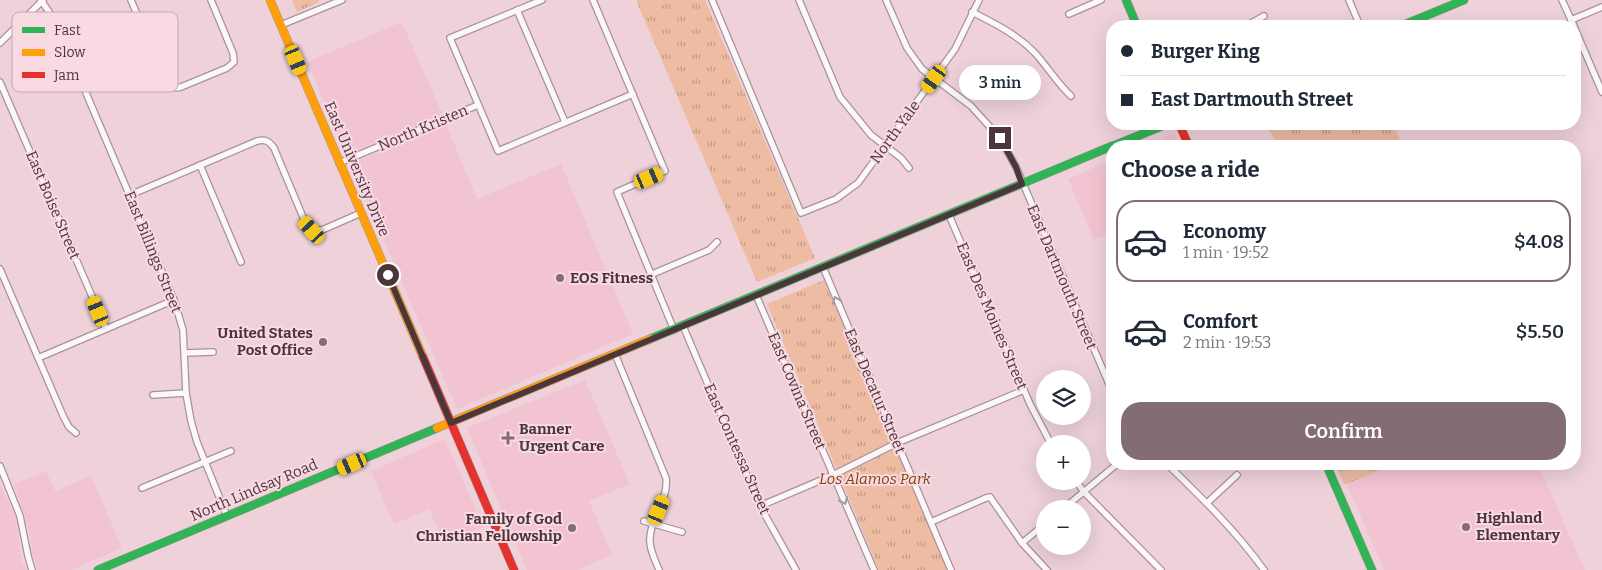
<!DOCTYPE html>
<meta charset="utf-8">
<style>
body{margin:0;font-family:Bitter,serif;background:#f2f2f3;color:#1f2937;height:100vh;display:flex;flex-direction:column;font-size:19px;white-space:nowrap}
*{box-sizing:border-box;margin:0}
p{font-size:16px;color:#747a83}
.icon{flex:none;width:28px;height:28px;fill:none;stroke:currentColor;stroke-width:2;stroke-linecap:round;stroke-linejoin:round}
.map{position:relative;flex:1;overflow:hidden}
.sheet{position:absolute;left:1106px;top:140px;width:475px;height:330px;display:flex;flex-direction:column;background:#fff;border-radius:20px;box-shadow:0 5px 20px #0002}
.sheet>*{flex:none}
.top-card{position:absolute;left:1106px;top:20px;width:475px;height:110px;border-radius:20px;box-shadow:0 5px 20px #0002;display:grid;align-content:center;height:110px;padding:0 15px;background:#fff}
.tools{position:absolute;left:1036px;top:370px;display:grid;gap:10px}
.tools a{display:grid;place-items:center;width:55px;height:55px;border-radius:50%;background:#fff;box-shadow:0 5px 20px #0002;font-size:25px}
.end{position:absolute;width:22px;height:22px;margin:-11px;border:6px solid #4b363c;background:#fff;box-shadow:0 0 0 2px #fff}
.from{border-radius:50%}
.bubble{position:absolute;height:35px;border-radius:18px;background:#fff;box-shadow:0 5px 20px #0002;font-size:16px;font-weight:600;line-height:35px;text-align:center}
.car{position:absolute;width:15px;height:30px;margin:-15px -8px;border-radius:6px;box-shadow:0 0 4px 1px #0007;background:linear-gradient(#f5c518 24%,#345 0 40%,#f5c518 0 76%,#345 0 86%,#f5c518 0)}
.top-card b{display:flex;align-items:center;gap:18px;height:48px;font-size:19px}
.top-card b+b{border-top:1px solid #e0e1e3}
.top-card i{width:12px;height:12px;background:#1f2937}
ul{padding:0;list-style:none}
li{display:flex;align-items:center;gap:15px;height:82px;margin:0 10px 8px;padding:0 5px;border:2px solid transparent;border-radius:20px}
li div{flex:1}
li b{display:block;font-size:19px}
li em{font-style:normal;font-weight:600}
li.on{border-color:#846c73}
li>.icon{width:45px;height:45px;stroke-width:1.5}
h2{padding:0 15px;font-size:22px;line-height:60px}
.primary-button{display:flex;gap:10px;margin-top:auto;padding:10px 15px}
.primary-button a{flex:1;height:58px;border-radius:20px;background:#846c73;color:#fff;font-size:20px;font-weight:600;line-height:58px;text-align:center}
.map>svg:first-child{display:block}
.built{fill:#f2c4d1}
.park{fill:url(#park-tufts)}
.lines{fill:none;stroke-linecap:round;stroke-linejoin:round}
.street-casing{stroke:#a89299;stroke-width:8}
.fast-casing{stroke:#a89299;stroke-width:9}
.slow-casing{stroke:#a89299;stroke-width:9}
.jam-casing{stroke:#a89299;stroke-width:9}
.street{stroke:#fcf8f9;stroke-width:5.5}
.fast{stroke:#30b455;stroke-width:8}
.slow{stroke:#ff9f0a;stroke-width:8}
.jam{stroke:#e5322d;stroke-width:8}
.oneway{stroke:#a4979a}
.route{stroke:#4b363c;stroke-width:6}
.poi-dot{fill:#846c73;stroke:#f9d9e2;stroke-width:2}
.labels{text-anchor:middle;stroke-width:4;stroke-linejoin:round;paint-order:stroke}
.street-label{font-size:15px;fill:#4b363c;stroke:#f9d9e2}
.poi-label{font-size:15px;font-weight:bold;fill:#4b363c;stroke:#f9d9e2;text-anchor:start}
.park-label{font-size:15px;font-style:italic;fill:#7f470c;stroke:#f9d9e2}
.key{fill:#f9d9e2;stroke:#c5a8b0;stroke-width:1}
.key-label{font-size:14px;fill:#4b363c}
</style>
<div class="map">
<svg width="1602" height="570" viewBox="0 0 1602 570">
<defs>
<pattern id="park-tufts" width="24" height="20" patternUnits="userSpaceOnUse" patternTransform="scale(1.25)"><rect width="24" height="20" fill="#edbca3"/><path d="M3 7l-1-3M5 7V3M7 7l1-3M15 17l-1-3M17 17v-4M19 17l1-3" fill="none" stroke="#c29a86"/></pattern>
</defs>
<rect width="100%" height="100%" fill="#eed1d9"/>
<!-- built -->
<g class="built">
<path d="M402,22L442,114L347,154L307,62Z"/>
<path d="M446,124L477,199L561,164L633,334L457,409L351,164Z"/>
<path d="M1175,133L1181,146H1144Z"/>
<path d="M1112,160V232L1094,240L1068,179Z"/>
<path d="M585,380L630,484L589,501L612,555L578,570H527L467,428Z"/>
<path d="M445,439L483,527L444,543L429,509L394,524L371,471Z"/>
<path d="M1395,464H1538L1585,570H1384L1347,484Z"/>
<path d="M46,471L55,491L91,476L122,548L71,570H38L32,553L30,535L25,517L14,484Z"/>
<path d="M0,484L16,519L22,563L26,570H0Z"/>
</g>
<!-- park -->
<g class="park">
<path d="M292,0H319V2L297,12Z"/>
<path d="M636,0H705L815,258L757,282Z"/>
<path d="M1267,124H1393L1403,146H1277Z"/>
<path d="M824,280L948,570H879L767,304Z"/>
<path d="M1335,464H1395L1347,484H1344Z"/>
</g>
<g class="lines">
<!-- street casing -->
<g class="street-casing">
<g id="street">
<path d="M41,0L51,15L61,34L174,300L183,330L186,393L191,421L197,442L227,516"/>
<path d="M131,0L165,81C169,87 174,89 181,87L227,68L234,62L233,53L211,0"/>
<path d="M542,0L450,38L498,151L633,94"/>
<path d="M593,0L665,171L617,192L674,330"/>
<path d="M712,0L801,213L836,199L858,183L955,49L979,0"/>
<path d="M799,0L840,97L871,135L901,158L909,168"/>
<path d="M886,0L907,48L922,69L971,106L1000,138L1016,167L1112,391"/>
<path d="M1349,0L1360,26"/>
<path d="M1562,0L1574,26"/>
<path d="M517,10L565,122"/>
<path d="M972,12C994,23 1016,34 1034,52C1047,66 1057,83 1071,96"/>
<path d="M1069,14L1101,0"/>
<path d="M1571,20L1602,7"/>
<path d="M281,25L342,0"/>
<path d="M1246,26L1264,16"/>
<path d="M1575,29L1602,92"/>
<path d="M0,43L43,0"/>
<path d="M0,82L106,329"/>
<path d="M339,163L478,105"/>
<path d="M200,165L241,262"/>
<path d="M130,195L257,141C265,139 269,141 274,148L305,222L312,230H322L361,213"/>
<path d="M949,215L1030,404L1051,444"/>
<path d="M823,267L951,570"/>
<path d="M0,269L64,418L69,427L76,433"/>
<path d="M650,275L709,250L717,242"/>
<path d="M756,295L874,570"/>
<path d="M683,326L760,506L796,570"/>
<path d="M185,353L213,352"/>
<path d="M615,354L666,478C669,501 648,520 650,543C651,553 656,562 659,570"/>
<path d="M38,358L174,300"/>
<path d="M153,395L186,393"/>
<path d="M1167,464C1201,497 1236,531 1264,570"/>
<path d="M0,466L20,516L28,556L32,570"/>
<path d="M1076,481L1084,492L1161,570"/>
<path d="M142,488L231,451"/>
<path d="M1207,503L1237,475"/>
<path d="M760,506L833,475L897,443L1024,390"/>
<path d="M1063,509L1117,464"/>
<path d="M644,521L682,532"/>
<path d="M931,522L986,498L990,497L1022,543L1047,570"/>
<path d="M1022,543L1045,524"/>
</g>
</g>
<!-- fast casing -->
<g class="fast-casing">
<g id="fast">
<path d="M1126,0L1137,26"/>
<path d="M1401,26L1464,0"/>
<path d="M1113,146L1167,124"/>
<path d="M650,339L1112,146"/>
<path d="M1326,464L1372,570"/>
<path d="M98,570L437,428"/>
</g>
</g>
<!-- slow casing -->
<g class="slow-casing">
<g id="slow">
<path d="M270,0L423,357"/>
<path d="M437,428L650,339"/>
</g>
</g>
<!-- jam casing -->
<g class="jam-casing">
<g id="jam">
<path d="M1179,124L1189,146"/>
<path d="M423,357L514,570"/>
</g>
</g>
<!-- street -->
<use href="#street" class="street"/>
<!-- fast -->
<use href="#fast" class="fast"/>
<!-- slow -->
<use href="#slow" class="slow"/>
<!-- jam -->
<use href="#jam" class="jam"/>
</g>
<!-- one-way arrows -->
<defs><path id="oneway-chevron" d="M-2-3.5L2.5 0L-2 3.5" fill="none" stroke-width="1.6" stroke-linecap="round" stroke-linejoin="round" transform="scale(1.25)"/></defs>
<g class="oneway">
<use href="#oneway-chevron" transform="translate(836 300) rotate(-113)"/>
<use href="#oneway-chevron" transform="translate(844 501) rotate(67)"/>
</g>
<g class="lines">
<!-- route -->
<path class="route" d="M388,275L451,423L1022,184L1016,167L1000,138"/>
</g>
<!-- markers -->
<g class="poi-dot">
<circle cx="560" cy="278" r="5"/>
<circle cx="323" cy="342" r="5"/>
<path d="M505.5 430.5h5v5h5v5h-5v5h-5v-5h-5v-5h5z"/>
<circle cx="1466" cy="527" r="5"/>
<circle cx="572" cy="528" r="5"/>
</g>
<g class="labels">
<!-- street labels -->
<g class="street-label">
<text transform="translate(423 128) rotate(-23)" y="5">North Kristen</text>
<text transform="translate(895 132) rotate(-54)" y="5">North Yale</text>
<text transform="translate(357 169) rotate(67)" y="5">East University Drive</text>
<text transform="translate(53 205) rotate(67)" y="5">East Boise Street</text>
<text transform="translate(153 252) rotate(68)" y="5">East Billings Street</text>
<text transform="translate(1062 277) rotate(67)" y="5">East Dartmouth Street</text>
<text transform="translate(992 316) rotate(67)" y="5">East Des Moines Street</text>
<text transform="translate(797 391) rotate(67)" y="5">East Covina Street</text>
<text transform="translate(875 391) rotate(67)" y="5">East Decatur Street</text>
<text transform="translate(737 449) rotate(66)" y="5">East Contessa Street</text>
<text transform="translate(254 490) rotate(-23)" y="5">North Lindsay Road</text>
</g>
<!-- poi labels -->
<g class="poi-label">
<text x="570" y="283">EOS Fitness</text>
<text x="313" y="338" text-anchor="end">United States<tspan x="313" dy="17">Post Office</tspan></text>
<text x="519" y="434">Banner<tspan x="519" dy="17">Urgent Care</tspan></text>
<text x="1476" y="523">Highland<tspan x="1476" dy="17">Elementary</tspan></text>
<text x="562" y="524" text-anchor="end">Family of God<tspan x="562" dy="17">Christian Fellowship</tspan></text>
</g>
<!-- park labels -->
<g class="park-label">
<text x="875" y="484">Los Alamos Park</text>
</g>
</g>
<!-- legend -->
<rect x="12" y="12" width="166" height="80" rx="8" class="key"/>
<rect x="22" y="27" width="23" height="6" fill="#30b455"/>
<rect x="22" y="49" width="23" height="7" fill="#ff9f0a"/>
<rect x="22" y="72" width="23" height="6" fill="#e5322d"/>
<g class="key-label">
<text x="54" y="35">Fast</text>
<text x="54" y="57">Slow</text>
<text x="54" y="80">Jam</text>
</g>
</svg>
<div class="tools">
<a><svg class="icon" aria-label="layers" viewBox="0 0 24 24"><path d="M12 4l9 5-9 5-9-5zM3 14l9 5 9-5"/></svg></a>
<a>+</a>
<a>−</a>
</div>
<i class="end from" style="left:388px;top:275px"></i>
<i class="end" style="left:1000px;top:138px"></i>
<div class="bubble" style="left:959px;top:65px;width:82px">3 min</div>
<i class="car" style="left:296px;top:60px;rotate:157deg"></i>
<i class="car" style="left:934px;top:79px;rotate:216deg"></i>
<i class="car" style="left:649px;top:178px;rotate:67deg"></i>
<i class="car" style="left:312px;top:230px;rotate:318deg"></i>
<i class="car" style="left:98px;top:311px;rotate:337deg"></i>
<i class="car" style="left:352px;top:464px;rotate:247deg"></i>
<i class="car" style="left:659px;top:510px;rotate:23deg"></i>
<div class="top-card">
<b><i class="from"></i>Burger King</b>
<b><i></i>East Dartmouth Street</b>
</div>
<section class="sheet">
<h2>Choose a ride</h2>
<ul>
<li class="on"><svg class="icon" aria-label="car" viewBox="0 0 24 24"><path d="M5 17H2v-5l4-1 3-4h7l3 4 3 1v5h-3M9 17h6M6 11h13"/><circle cx="7" cy="17" r="2"/><circle cx="17" cy="17" r="2"/></svg><div><b>Economy</b><p>1 min · 19:52</p></div><em>$4.08</em></li>
<li><svg class="icon" aria-label="car" viewBox="0 0 24 24"><path d="M5 17H2v-5l4-1 3-4h7l3 4 3 1v5h-3M9 17h6M6 11h13"/><circle cx="7" cy="17" r="2"/><circle cx="17" cy="17" r="2"/></svg><div><b>Comfort</b><p>2 min · 19:53</p></div><em>$5.50</em></li>
</ul>
<div class="primary-button"><a>Confirm</a></div>
</section>
</div>
